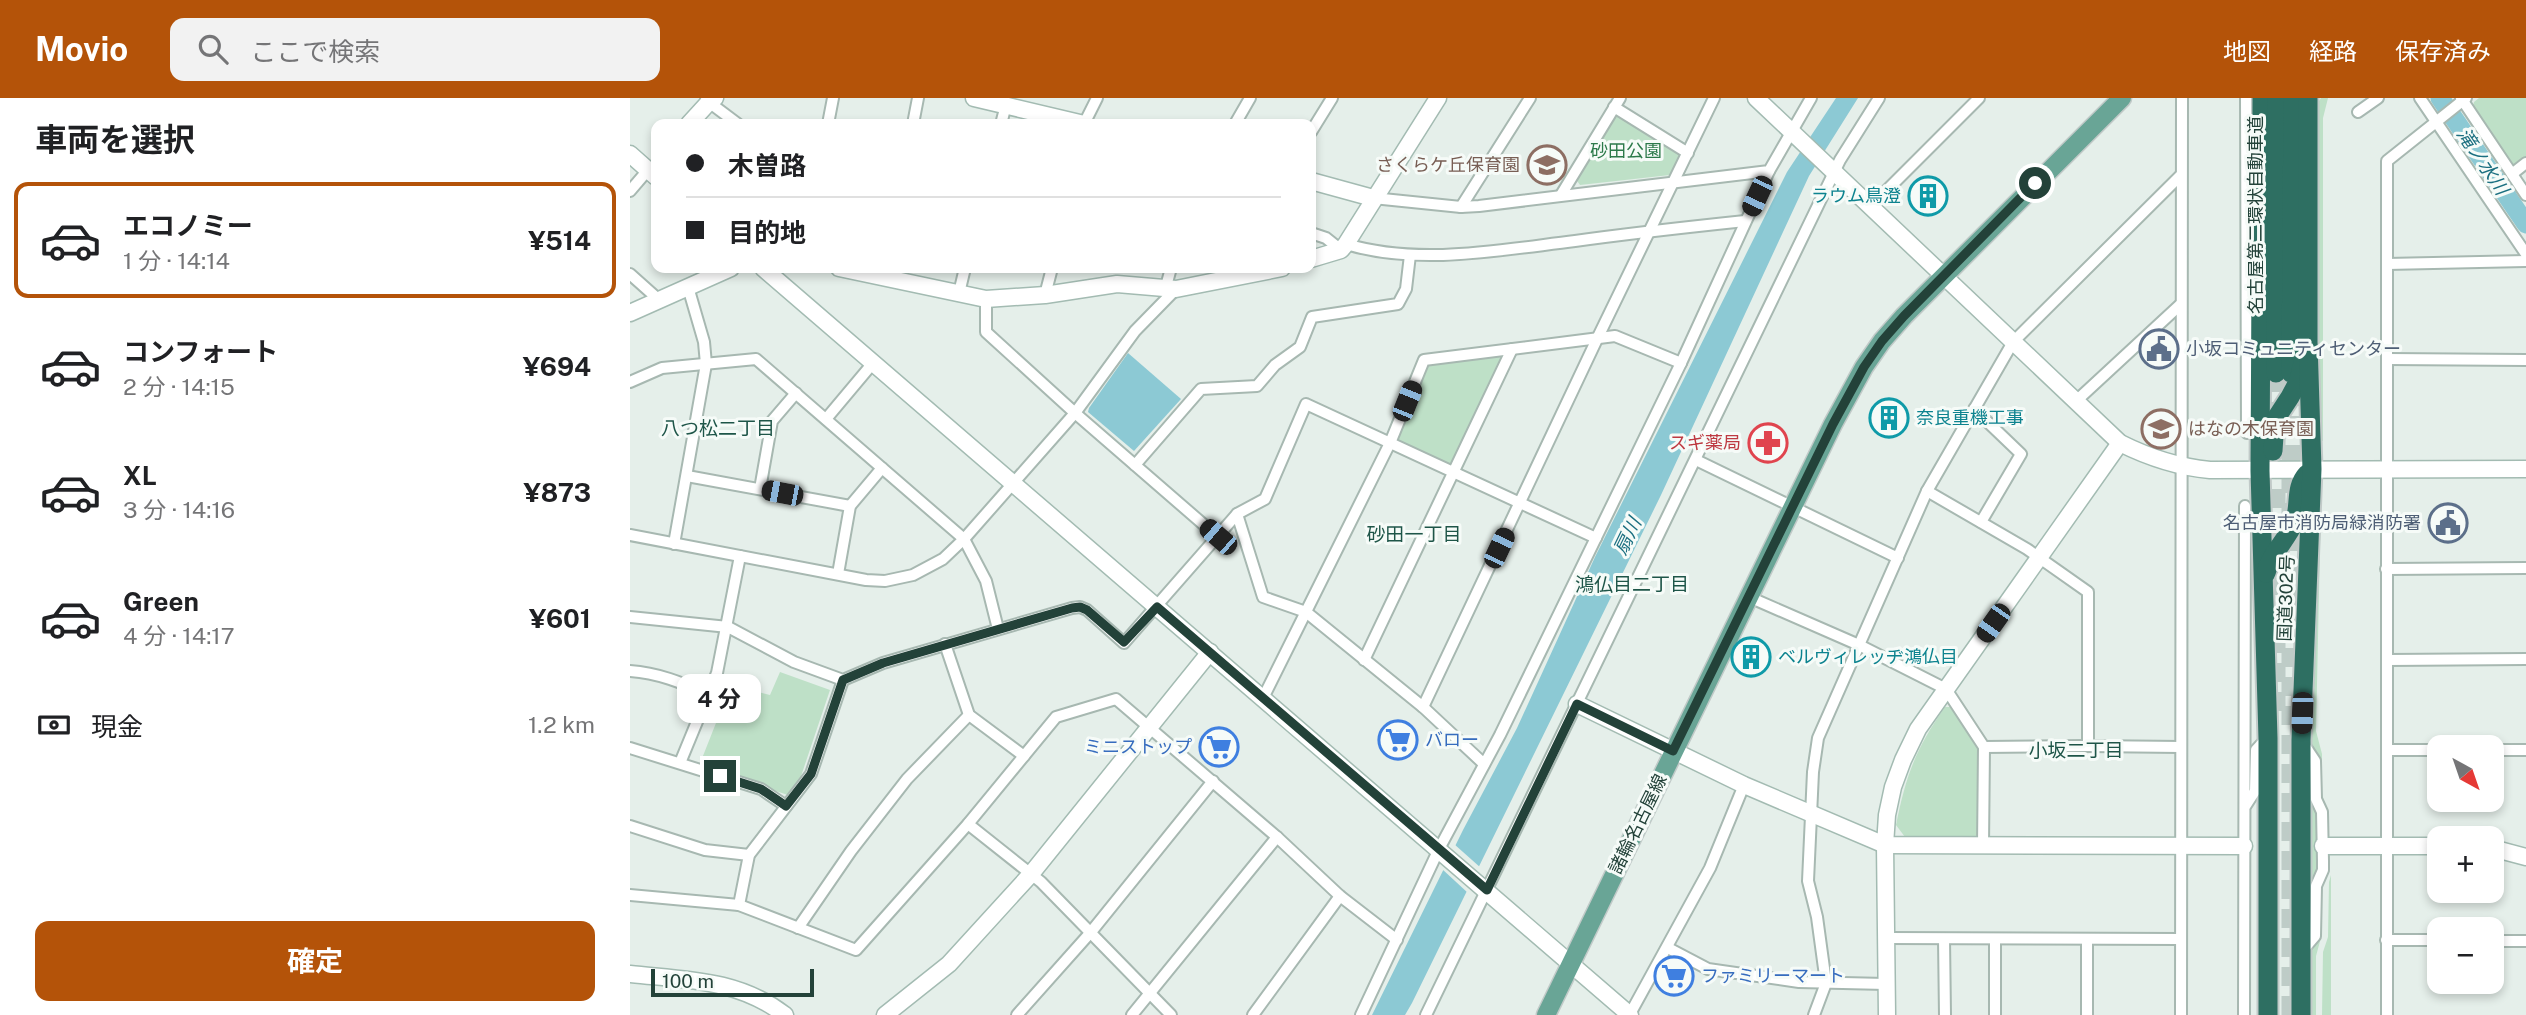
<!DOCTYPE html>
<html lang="ja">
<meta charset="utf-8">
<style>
body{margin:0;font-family:"Public Sans","Noto Sans JP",sans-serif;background:#f2f2f2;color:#202124;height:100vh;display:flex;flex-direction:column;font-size:26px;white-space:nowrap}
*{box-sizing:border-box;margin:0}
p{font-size:23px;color:#757577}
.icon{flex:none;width:38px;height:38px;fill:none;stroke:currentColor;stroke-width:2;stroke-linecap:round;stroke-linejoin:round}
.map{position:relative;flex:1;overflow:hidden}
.sheet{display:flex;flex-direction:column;background:#fff;width:630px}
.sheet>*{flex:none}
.hud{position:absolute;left:21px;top:21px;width:665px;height:154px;border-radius:14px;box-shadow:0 4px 10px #0003;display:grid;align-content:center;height:154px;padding:0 35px;background:#fff}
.needle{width:46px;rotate:140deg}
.fabs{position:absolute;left:1797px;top:637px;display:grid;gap:14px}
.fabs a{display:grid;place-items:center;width:77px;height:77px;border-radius:14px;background:#fff;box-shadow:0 4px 10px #0003;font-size:35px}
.scale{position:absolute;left:21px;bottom:18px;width:163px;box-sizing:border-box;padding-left:7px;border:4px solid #234239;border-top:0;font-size:19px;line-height:24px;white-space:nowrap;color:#234239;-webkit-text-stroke:5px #f6fbf8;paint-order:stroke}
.end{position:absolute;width:32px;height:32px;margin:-16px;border:9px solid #234239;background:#fff;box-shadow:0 0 0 4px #fff}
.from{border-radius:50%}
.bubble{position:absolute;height:49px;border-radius:14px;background:#fff;box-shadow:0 4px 10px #0003;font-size:23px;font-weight:700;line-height:49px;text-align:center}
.car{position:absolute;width:21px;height:42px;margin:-21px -10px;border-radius:9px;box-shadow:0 0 5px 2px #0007;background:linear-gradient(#222 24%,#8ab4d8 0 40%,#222 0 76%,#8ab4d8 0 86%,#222 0)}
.hud b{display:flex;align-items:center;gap:24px;height:66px;font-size:26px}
.hud b+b{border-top:2px solid #e0e0e0}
.hud i{width:18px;height:18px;background:#202124}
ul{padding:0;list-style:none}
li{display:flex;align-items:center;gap:21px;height:116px;margin:0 14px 10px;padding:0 21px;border:4px solid transparent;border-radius:14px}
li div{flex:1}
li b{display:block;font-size:26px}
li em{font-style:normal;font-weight:700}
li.on{border-color:#b45309}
li>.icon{width:63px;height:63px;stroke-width:1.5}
h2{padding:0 35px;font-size:32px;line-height:84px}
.pay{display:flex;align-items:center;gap:18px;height:77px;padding:0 35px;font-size:26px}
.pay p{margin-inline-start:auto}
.button{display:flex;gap:14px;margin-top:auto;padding:14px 35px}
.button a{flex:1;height:80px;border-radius:14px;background:#b45309;color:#fff;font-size:28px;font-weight:700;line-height:80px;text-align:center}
header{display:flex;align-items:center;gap:42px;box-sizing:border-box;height:98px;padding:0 35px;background:#b45309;color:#fff}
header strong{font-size:33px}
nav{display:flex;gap:38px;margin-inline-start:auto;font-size:24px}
.search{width:490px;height:63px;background:#f2f2f2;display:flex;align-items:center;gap:18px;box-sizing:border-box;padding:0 24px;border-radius:14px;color:#757577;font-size:26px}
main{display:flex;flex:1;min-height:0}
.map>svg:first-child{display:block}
.green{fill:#bee0c7}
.water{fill:#8cc9d4}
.pier{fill:#e5efea}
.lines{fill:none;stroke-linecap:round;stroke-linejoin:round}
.river{stroke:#8cc9d4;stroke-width:19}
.highway-tunnel{stroke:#beccc7;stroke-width:19;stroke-dasharray:19 10;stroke-linecap:butt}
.street-casing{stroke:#a7b8b1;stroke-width:14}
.secondary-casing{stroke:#a3bbb2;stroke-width:19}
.primary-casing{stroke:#c1cac8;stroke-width:21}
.highway-casing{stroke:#c1cac8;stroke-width:23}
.street{stroke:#fff;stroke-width:10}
.secondary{stroke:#fff;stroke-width:16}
.primary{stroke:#69a596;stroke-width:18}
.highway{stroke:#2e6f62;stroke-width:19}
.route{stroke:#234239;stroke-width:9}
.labels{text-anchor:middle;stroke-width:6;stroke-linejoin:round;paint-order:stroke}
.park-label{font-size:18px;fill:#2c7a4a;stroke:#f6fbf8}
.education-label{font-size:18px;fill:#785e54;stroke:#f6fbf8;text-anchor:end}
.culture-label{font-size:18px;fill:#0d838f;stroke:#f6fbf8;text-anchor:start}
.street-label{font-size:18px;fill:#234239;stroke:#f6fbf8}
.service-label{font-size:18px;fill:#4e5e75;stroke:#f6fbf8;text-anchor:start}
.health-label{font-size:18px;fill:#be3a42;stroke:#f6fbf8;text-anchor:end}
.shop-label{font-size:18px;fill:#366cbe;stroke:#f6fbf8;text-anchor:start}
.water-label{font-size:19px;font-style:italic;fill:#1b6f80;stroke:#f6fbf8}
.neighbourhood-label{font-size:19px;fill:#1e5548;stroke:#f6fbf8}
</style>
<header>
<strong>Movio</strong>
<div class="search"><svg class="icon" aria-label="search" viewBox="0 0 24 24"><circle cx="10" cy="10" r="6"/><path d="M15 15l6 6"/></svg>ここで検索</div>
<nav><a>地図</a><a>経路</a><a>保存済み</a></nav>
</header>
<main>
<section class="sheet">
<h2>車両を選択</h2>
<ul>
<li class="on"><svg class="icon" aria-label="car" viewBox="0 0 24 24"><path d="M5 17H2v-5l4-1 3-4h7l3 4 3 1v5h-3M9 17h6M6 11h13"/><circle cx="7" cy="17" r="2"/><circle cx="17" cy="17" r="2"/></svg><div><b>エコノミー</b><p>1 分 · 14:14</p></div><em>¥514</em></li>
<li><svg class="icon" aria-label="car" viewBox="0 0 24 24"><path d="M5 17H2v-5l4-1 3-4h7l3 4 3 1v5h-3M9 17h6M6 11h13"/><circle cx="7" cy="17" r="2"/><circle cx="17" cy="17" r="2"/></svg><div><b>コンフォート</b><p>2 分 · 14:15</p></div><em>¥694</em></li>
<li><svg class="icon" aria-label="car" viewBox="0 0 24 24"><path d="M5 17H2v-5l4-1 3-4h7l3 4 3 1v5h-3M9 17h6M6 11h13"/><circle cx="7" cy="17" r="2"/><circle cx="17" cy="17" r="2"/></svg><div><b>XL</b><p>3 分 · 14:16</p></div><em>¥873</em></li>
<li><svg class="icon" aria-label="car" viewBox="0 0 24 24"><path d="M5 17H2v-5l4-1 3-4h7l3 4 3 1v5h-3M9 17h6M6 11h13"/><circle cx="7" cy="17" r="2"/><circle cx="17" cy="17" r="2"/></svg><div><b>Green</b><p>4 分 · 14:17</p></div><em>¥601</em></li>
</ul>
<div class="pay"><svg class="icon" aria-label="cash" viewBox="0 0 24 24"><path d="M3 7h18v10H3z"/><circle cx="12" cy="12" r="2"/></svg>現金<p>1.2 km</p></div>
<div class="button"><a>確定</a></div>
</section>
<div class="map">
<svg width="1896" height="917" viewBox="0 0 1896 917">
<rect width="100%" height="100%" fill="#e5efea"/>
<!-- green -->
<g class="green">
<path d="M1691,0H1698L1693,20V343H1687L1686,8Z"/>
<path d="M1849,0H1896V62L1888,68H1880L1842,12L1844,4Z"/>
<path d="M990,15L1050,53C1051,61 1046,71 1040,77L950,87L945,80L985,17Z"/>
<path d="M882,251L824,375L760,345L794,262Z"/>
<path d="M1686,401H1691L1686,633L1692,656V696L1697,717L1679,644Z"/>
<path d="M150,574L200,592L164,699L69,668L101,587L140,597Z"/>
<path d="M1315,609H1323L1350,651L1349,735L1345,739H1275L1266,727C1276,677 1286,650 1315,609Z"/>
<path d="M1677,667L1688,710L1690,772L1681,833Z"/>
<path d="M1701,777V917H1692L1693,854L1698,839L1699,784Z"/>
<path d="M1692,782V836L1686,858V917H1677L1678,859L1686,843L1688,789Z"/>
</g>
<!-- water -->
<g class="water">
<path d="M1206,0H1228L1179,78L1031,397L782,905L775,917H742L833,732L887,630L965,459L1157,74Z"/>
<path d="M498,255L551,301L504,353L458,314L459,310Z"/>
</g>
<!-- pier -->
<path class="pier" d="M824,746L851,770L838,795L812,771Z"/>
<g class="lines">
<!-- river -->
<path class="river" d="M1810,0L1896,126"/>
<!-- highway-tunnel -->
<g class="highway-tunnel">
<path d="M1646,275V615"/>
<path d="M1661,917V290"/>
</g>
<!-- street casing -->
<g class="street-casing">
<g id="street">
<path d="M1616,0L1617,335"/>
<path d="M1790,0L1896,156"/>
<path d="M1831,0L1896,97"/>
<path d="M76,2L108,26"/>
<path d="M984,9L1058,55"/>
<path d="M1728,14L1748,0"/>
<path d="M198,26L203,0"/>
<path d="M283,26L288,0"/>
<path d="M371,26L376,7"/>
<path d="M454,26L467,0"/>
<path d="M605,26L620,0"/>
<path d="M681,34L702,0"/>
<path d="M1882,76L1896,65"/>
<path d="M0,93L18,72"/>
<path d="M931,97L990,0"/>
<path d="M743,100L831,109L849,108L1139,73L1181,0"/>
<path d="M1241,108L1349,0"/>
<path d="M831,109L900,0"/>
<path d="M681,135L696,140L711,152"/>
<path d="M716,146C789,168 870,152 945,143C1002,135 1058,129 1115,123"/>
<path d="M1757,166L1896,163"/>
<path d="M0,176L28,201"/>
<path d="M535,192L541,170"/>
<path d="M329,195L335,170"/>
<path d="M415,197L422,170"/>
<path d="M356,201V234L445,315L588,439"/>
<path d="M1757,261L1896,262"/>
<path d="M0,284L32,270L126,261L334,441L356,483L368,531"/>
<path d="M1445,304L1551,206"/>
<path d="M1344,311L1391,356L1351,424"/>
<path d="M196,321L243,265"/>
<path d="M1066,362L1268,460"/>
<path d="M505,367L571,291L627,288L645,267L670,249L682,219L768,206L776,191L780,157"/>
<path d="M57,378L220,408"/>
<path d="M130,391L142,323L166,295"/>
<path d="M1297,393L1397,451L1458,494V648L1551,649"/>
<path d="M607,416L633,499L676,514L793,609L854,666"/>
<path d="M0,437L236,482L255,483L283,477L313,461L334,441L445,315L505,233L546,191"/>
<path d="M44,446L76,266L74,244L58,189"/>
<path d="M1756,471L1896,470"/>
<path d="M208,476L220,408L252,370"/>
<path d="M1119,499L1229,547L1316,591L1354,649L1353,748"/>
<path d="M0,519L98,529L164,564L213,582L253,565L442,510L450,509L457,512L494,545L607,416L635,401L676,306L966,440"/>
<path d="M315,546L339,617L394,658"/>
<path d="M734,562L882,251"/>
<path d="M1757,562L1896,561"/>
<path d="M0,573C29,575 52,585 78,596"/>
<path d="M633,600L760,345L794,262L985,238L1051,265"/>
<path d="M793,609L968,239L1084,0"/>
<path d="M1354,649L1458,648"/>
<path d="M0,650L131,691L156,708"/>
<path d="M1758,652H1810"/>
<path d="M1862,652H1896"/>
<path d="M50,665L87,575L110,458"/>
<path d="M1616,707L1625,693L1626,652L1637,640"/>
<path d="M338,726L411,784L541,917"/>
<path d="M0,728L75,752L119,757"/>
<path d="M0,797L109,807L226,852L338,726L426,619L486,601L647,739L710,798L767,842"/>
<path d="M109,807L119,757L181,676L213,582"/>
<path d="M168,830L221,753L277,681L339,617"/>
<path d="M1257,840L1551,841"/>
<path d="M1314,841L1315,917"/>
<path d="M1365,841V917"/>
<path d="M1756,842H1810"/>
<path d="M1862,843H1896"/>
<path d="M1038,850L1078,871L1169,884L1256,886"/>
<path d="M1673,852L1685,838L1686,788L1693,772V763L1692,714L1686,701L1685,663L1673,645"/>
<path d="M1000,916L1080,770L1114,687"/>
<path d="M387,917L461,834L583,683"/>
<path d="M502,917L647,739"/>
<path d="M623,917L710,798"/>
<path d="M731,917L809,751L870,637L1051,265L1139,73"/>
<path d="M796,917L1210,62L1249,0"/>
<path d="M1184,917L1196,885L1187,819L1178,783L1183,674L1188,640L1297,393L1383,244L1551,77"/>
<path d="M1457,917V842"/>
<path d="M1551,917L1552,0"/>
<path d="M1614,917L1615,408"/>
<path d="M1757,917V63L1836,0"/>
</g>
</g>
<!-- secondary casing -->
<g class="secondary-casing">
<g id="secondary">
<path d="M344,0L454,26"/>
<path d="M1126,0L1490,345C1520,360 1547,369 1580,372L1896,371"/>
<path d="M59,26L79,4L85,0"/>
<path d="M0,56L26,79"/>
<path d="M681,83L743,100"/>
<path d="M681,161L711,152L716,146L808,0"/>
<path d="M133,170L1000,917"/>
<path d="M209,170L356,201L415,197L487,186L546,191L652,170"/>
<path d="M0,215L101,170"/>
<path d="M947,606L1114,687L1255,747L1614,748"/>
<path d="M1693,748H1810"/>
<path d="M1862,750L1896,759"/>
<path d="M0,876C56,882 108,881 155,917"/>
<path d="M255,917L319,866L401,776L580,554"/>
<path d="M1257,917L1255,747L1257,717L1263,689L1273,662L1288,631L1490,345"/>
</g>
</g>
<!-- primary casing -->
<g class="primary-casing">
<path id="primary" d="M916,917L1203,326L1234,269L1252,243L1274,218L1492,0"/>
</g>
<!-- highway casing -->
<g class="highway-casing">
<g id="highway">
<path d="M1632,0L1630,373L1638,640V917"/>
<path d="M1646,275L1647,0"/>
<path d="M1661,275L1663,0"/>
<path d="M1643,353L1645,322L1660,299L1669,282L1673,265"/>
<path d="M1636,475C1641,455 1656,443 1664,425C1671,408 1664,390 1677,376"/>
<path d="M1671,917V642L1682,371L1678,244V0"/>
</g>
</g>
<!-- street -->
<use href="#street" class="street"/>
<!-- secondary -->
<use href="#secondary" class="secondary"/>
<!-- primary -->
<use href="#primary" class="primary"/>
<!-- highway -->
<use href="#highway" class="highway"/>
</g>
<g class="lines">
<!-- route -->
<path class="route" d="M90,678L131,691L156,708L181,676L213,582L253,565L442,510L450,509L457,512L494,544L527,509L857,792L947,606L1043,653L1203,326L1234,269L1252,243L1274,218L1405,85"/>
</g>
<!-- icons -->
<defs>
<g id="school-ring" transform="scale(2.0125)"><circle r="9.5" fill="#f6fbf8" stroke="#8d6e63" stroke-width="1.5"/><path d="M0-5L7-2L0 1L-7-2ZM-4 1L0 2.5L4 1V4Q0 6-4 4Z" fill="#8d6e63"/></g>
<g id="building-ring" transform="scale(2.0125)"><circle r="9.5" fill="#f6fbf8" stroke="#0f9aa8" stroke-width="1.5"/><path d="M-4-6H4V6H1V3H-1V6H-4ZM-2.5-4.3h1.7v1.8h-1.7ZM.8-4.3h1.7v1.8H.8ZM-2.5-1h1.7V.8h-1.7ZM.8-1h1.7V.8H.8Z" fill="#0f9aa8"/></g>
<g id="civic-ring" transform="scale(2.0125)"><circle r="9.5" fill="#f6fbf8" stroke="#5c6f8a" stroke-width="1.5"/><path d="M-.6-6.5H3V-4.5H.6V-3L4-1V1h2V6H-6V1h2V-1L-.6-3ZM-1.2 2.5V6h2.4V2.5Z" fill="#5c6f8a"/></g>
<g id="pharmacy-ring" transform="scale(2.0125)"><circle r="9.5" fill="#f6fbf8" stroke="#e0444e" stroke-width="1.5"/><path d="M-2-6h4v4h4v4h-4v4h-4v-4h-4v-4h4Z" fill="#e0444e"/></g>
<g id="supermarket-ring" transform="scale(2.0125)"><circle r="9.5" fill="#f6fbf8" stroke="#3f7fe0" stroke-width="1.5"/><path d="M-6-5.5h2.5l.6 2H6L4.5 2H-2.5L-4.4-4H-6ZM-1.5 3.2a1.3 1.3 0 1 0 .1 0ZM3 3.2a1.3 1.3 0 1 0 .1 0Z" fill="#3f7fe0"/></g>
</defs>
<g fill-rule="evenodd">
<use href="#school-ring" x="917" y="67"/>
<use href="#building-ring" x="1298" y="98"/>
<use href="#civic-ring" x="1529" y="251"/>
<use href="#building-ring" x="1259" y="320"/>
<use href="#school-ring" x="1531" y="331"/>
<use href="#pharmacy-ring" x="1138" y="345"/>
<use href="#civic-ring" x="1818" y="425"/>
<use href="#building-ring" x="1121" y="559"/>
<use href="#supermarket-ring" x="768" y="642"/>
<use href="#supermarket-ring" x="589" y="649"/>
<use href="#supermarket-ring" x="1044" y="878"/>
</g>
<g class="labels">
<!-- park labels -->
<g class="park-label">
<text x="996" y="59">砂田公園</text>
</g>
<!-- education labels -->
<g class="education-label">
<text x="890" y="73">さくらケ丘保育園</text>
<text x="1558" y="337" text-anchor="start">はなの木保育園</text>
</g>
<!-- culture labels -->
<g class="culture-label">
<text x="1271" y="104" text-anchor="end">ラウム鳥澄</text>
<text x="1286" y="326">奈良重機工事</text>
<text x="1148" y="565">ベルヴィレッヂ鴻仏目</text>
</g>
<!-- street labels -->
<g class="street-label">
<text transform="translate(1626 117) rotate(-90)" y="6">名古屋第二環状自動車道</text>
<text transform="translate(1656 500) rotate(-88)" y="6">国道302号</text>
<text transform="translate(1008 726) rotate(-64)" y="6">諸輪名古屋線</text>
</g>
<!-- service labels -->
<g class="service-label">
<text x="1556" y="257">小坂コミュニティセンター</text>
<text x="1791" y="431" text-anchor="end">名古屋市消防局緑消防署</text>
</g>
<!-- health labels -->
<g class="health-label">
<text x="1111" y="351">スギ薬局</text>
</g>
<!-- shop labels -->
<g class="shop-label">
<text x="795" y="648">バロー</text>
<text x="562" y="655" text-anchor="end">ミニストップ</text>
<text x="1071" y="884">ファミリーマート</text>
</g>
<!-- water labels -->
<g class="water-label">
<text transform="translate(1853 63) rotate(56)" y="7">滝ノ水川</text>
<text transform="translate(997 438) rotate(-64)" y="7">扇川</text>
</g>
<!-- neighbourhood labels -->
<g class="neighbourhood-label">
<text x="88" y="337">八つ松二丁目</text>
<text x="784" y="443">砂田一丁目</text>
<text x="1002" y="493">鴻仏目二丁目</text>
<text x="1446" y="659">小坂二丁目</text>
</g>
</g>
</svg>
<div class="fabs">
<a><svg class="needle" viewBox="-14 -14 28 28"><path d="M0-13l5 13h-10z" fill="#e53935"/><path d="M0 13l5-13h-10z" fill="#757577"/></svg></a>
<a>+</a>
<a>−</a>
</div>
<div class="scale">100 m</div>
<i class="end from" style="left:1405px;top:85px"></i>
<i class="end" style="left:90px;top:678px"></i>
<div class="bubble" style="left:47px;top:576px;width:84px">4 分</div>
<i class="car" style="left:1127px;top:98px;rotate:205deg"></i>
<i class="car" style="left:777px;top:303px;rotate:22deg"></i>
<i class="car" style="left:152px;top:395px;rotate:281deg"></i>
<i class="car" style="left:588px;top:439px;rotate:311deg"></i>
<i class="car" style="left:869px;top:450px;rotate:25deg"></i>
<i class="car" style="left:1363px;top:525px;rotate:215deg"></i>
<i class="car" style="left:1672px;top:615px;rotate:182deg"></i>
<div class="hud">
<b><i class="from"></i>木曽路</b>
<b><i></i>目的地</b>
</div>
</div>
</main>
